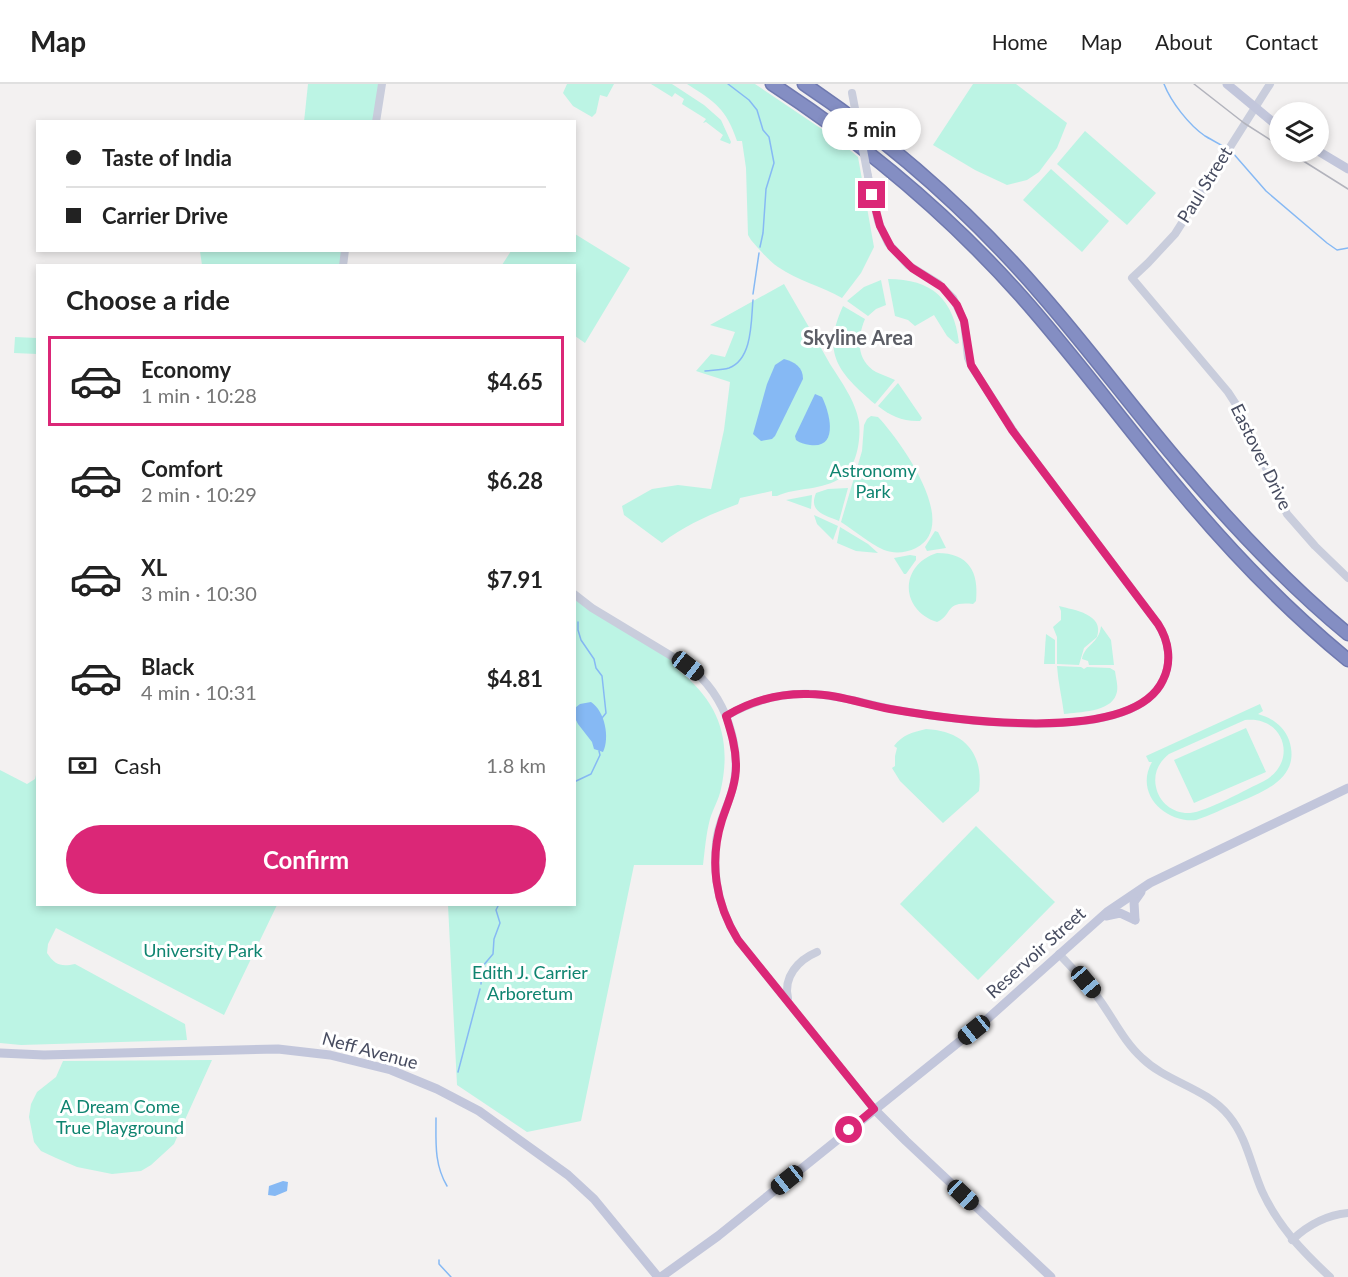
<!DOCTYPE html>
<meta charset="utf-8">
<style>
body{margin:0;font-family:Lato,sans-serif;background:#f2f2f2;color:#222;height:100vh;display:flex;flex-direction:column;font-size:22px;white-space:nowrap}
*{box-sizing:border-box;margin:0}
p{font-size:20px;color:#767676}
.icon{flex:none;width:33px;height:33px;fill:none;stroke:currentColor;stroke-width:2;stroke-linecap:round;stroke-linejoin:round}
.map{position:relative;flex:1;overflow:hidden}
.panel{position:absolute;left:36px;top:180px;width:540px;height:642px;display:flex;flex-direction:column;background:#fff;border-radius:0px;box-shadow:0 3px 9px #0003}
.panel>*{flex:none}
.guide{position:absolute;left:36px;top:36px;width:540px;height:132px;border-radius:0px;box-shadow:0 3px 9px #0003;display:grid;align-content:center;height:132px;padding:0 30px;background:#fff}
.buttons{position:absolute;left:1269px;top:18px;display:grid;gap:12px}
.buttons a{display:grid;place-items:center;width:60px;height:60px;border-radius:50%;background:#fff;box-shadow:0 3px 9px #0003;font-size:30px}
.end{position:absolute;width:27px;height:27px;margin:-14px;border:8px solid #db2777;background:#fff;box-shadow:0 0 0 3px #fff}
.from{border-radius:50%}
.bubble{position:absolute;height:42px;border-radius:21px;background:#fff;box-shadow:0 3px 9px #0003;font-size:20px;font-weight:700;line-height:42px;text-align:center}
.car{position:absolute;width:18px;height:36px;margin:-18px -9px;border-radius:8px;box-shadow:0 0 4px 2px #0007;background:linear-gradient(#222 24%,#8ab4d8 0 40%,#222 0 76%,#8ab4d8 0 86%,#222 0)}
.guide b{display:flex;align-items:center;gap:21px;height:57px;font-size:22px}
.guide b+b{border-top:2px solid #e0e0e0}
.guide i{width:15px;height:15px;background:#222}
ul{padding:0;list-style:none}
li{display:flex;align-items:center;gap:18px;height:90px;margin:0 12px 9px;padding:0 18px;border:3px solid transparent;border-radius:0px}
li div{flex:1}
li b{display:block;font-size:22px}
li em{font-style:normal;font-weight:700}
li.on{border-color:#db2777}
li>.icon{width:54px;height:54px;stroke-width:1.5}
h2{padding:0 30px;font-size:27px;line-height:72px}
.pay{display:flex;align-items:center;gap:15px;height:66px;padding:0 30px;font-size:22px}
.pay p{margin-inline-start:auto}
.primary-button{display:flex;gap:12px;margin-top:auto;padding:12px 30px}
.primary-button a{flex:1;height:69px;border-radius:36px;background:#db2777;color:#fff;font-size:24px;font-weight:700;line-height:69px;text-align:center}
header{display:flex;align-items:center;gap:36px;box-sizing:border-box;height:84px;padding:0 30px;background:#fff;border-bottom:2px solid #e0e0e0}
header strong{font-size:28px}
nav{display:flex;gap:33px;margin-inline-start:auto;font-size:21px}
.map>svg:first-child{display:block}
.green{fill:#bcf4e4;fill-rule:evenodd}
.water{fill:#86b9f4}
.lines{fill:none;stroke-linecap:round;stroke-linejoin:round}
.stream{stroke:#86b9f4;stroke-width:1.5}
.motorway-casing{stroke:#6f79af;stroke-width:15}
.tertiary{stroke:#c9cddc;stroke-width:8}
.secondary{stroke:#c2c6db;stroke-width:9}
.motorway{stroke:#848ec3;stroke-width:12}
.rail{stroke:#b2b3bc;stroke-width:1.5}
.tertiary-bridge{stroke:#c9cddc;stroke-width:8}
.route{stroke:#db2777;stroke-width:8}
.labels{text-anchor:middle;stroke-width:6;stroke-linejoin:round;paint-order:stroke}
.street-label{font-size:18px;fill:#474c60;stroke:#fff}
.park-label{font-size:18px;fill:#0f8470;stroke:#fff}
.neighbourhood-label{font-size:20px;font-weight:bold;fill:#5c5e66;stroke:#fff}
</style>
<header>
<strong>Map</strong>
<nav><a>Home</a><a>Map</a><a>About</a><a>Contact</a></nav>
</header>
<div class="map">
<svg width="1348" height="1193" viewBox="0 0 1348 1193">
<rect width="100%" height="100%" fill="#f3f1f1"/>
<!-- green -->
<g class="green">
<path d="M308,0H382L376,37L304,38Z"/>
<path d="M567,0H614L607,13L600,11L596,29L592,33L573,22L563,9Z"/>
<path d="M651,0H672L704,21L721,36L731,58L730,60L720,56L723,51L706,38L703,39L706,35L682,20L684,15L675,9L672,13Z"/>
<path d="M687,0H755L838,56L858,73L874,163L861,189L842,214C821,202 798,197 778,183C768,176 759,165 751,156L748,151L746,84L742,57H737C726,24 715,18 687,0Z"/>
<path d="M973,0H1016L1067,39L1057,64L1039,88L1027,96L1007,101L975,86L933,61Z"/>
<path d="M1085,47L1156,109L1127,141L1057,80Z"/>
<path d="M1051,85L1109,137L1082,168L1023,116Z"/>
<path d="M575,150L630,184L585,259L575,252L574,182L502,181L511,167L574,166Z"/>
<path d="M200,167H345L343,182L202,181Z"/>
<path d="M888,195C932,195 954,215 959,259L956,260L947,252L934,231L915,242L908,236L895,232Z"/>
<path d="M881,196L886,221L876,225L868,232L847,217L864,203Z"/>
<path d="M784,200C799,226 815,253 830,280C841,297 856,318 859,338C861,355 857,383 842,393C823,407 796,403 777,412H772V407L740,414L738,420C711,430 685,441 662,459L624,431L622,422L652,405L678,401L711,405L724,346L730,298L696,287L711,270L725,273L735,248L710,241Z"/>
<path d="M843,222L865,235C857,254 856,276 876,288C882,291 889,293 895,296L875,320C839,289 821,270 843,222Z"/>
<path d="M15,253L37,254V270L14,269Z"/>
<path d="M898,299L922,334L920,337C904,338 890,332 878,322Z"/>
<path d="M871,332L878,333C899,355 962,441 916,464C906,469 894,470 884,466C869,459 855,447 841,438L862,367L864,341L867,335Z"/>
<path d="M848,404L839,437C825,431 808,428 816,409L828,405Z"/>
<path d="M812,411L811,425L786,416Z"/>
<path d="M814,431L838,442L833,456L817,440Z"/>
<path d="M840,443L868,460L878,469L856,467L837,459Z"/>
<path d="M935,447L938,448L946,464L927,467L925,463Z"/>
<path d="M937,469C969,469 979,488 976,517L973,520C943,517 954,531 937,538C900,526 899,481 937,469Z"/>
<path d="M910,471L916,472V476L906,490H904L894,474Z"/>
<path d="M575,510L678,575V586C718,617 732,654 721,705C719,715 713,725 710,735C706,750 705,765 703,781H634L581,1037L527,1048L457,1001L448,821L574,820Z"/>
<path d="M1059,522C1074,526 1105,530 1097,553L1084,564L1079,581L1057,580V553L1053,543L1061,536V527Z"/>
<path d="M1101,542L1111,556L1114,581H1089L1088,577L1082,575C1085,560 1099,560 1101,542Z"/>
<path d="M1046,550L1055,556V580H1044Z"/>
<path d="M1057,582L1081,583L1084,585L1087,583L1110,584L1115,587C1116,595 1119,604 1116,611C1110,628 1079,628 1064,630C1062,614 1058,598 1057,582Z"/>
<path d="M1260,620L1263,627L1258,630C1272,634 1284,642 1289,656C1302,695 1262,708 1235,720C1222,725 1209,732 1196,736C1165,739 1134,709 1152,678H1149L1146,672ZM1245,636C1284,631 1299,678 1264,697C1247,705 1206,728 1190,729C1174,730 1159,719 1156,703C1153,689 1159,678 1169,670Z"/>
<path d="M1246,644L1266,688L1194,719L1174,676Z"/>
<path d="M926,645C964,647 984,669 979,707L943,739L900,697L892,684L895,682V672L897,664L894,662C902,651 913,648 926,645Z"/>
<path d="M0,686L27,700L35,695L37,687L38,820L277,821L224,931L56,844L48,860L47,869C55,881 61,883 75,880L185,940L187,956L21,961L0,959Z"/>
<path d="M976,742L1055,818L978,896L900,820Z"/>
<path d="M212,976L174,1060L151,1081L141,1087L112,1090L77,1083L56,1074L41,1067L34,1058L29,1033L31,1020L37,1008L56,993L63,977Z"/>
</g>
<!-- water -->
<g class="water">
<path d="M784,275C795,278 803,283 803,295L775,352L772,355L761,357L753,350L767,300L775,281Z"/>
<path d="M815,310L822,313C830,329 839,365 810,361C804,360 800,359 796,356L795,352Z"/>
<path d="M591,618C605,627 610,654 603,668L594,665L592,658L578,640L575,634V624L580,620Z"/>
<path d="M283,1097L288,1098L287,1107L275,1112L268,1111L269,1102Z"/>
</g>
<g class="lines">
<!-- stream -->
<g class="stream">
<path d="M728,0L749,16L757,26L763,46L769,53L774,79L766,105L763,149L760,163"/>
<path d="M1164,0C1171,18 1189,41 1205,52C1210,55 1216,58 1221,61"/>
<path d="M1232,68L1266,107L1327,159L1337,166L1348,164"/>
<path d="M753,210L759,169"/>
<path d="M705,287C713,286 722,286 729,284C753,275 751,236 753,216"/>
<path d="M578,538V546L581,556L594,575L596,584L602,592L606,629L602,634"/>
<path d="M574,698L591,690L600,671L599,667"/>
<path d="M481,900L482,883L493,870L494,855L500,839L496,826L499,820"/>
<path d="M458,988L480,905"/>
<path d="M436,1034C436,1058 434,1080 447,1102"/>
<path d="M439,1176V1180L451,1193"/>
</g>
<!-- motorway casing -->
<g class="motorway-casing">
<g id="motorway">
<path d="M772,0C864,60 948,130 1021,212C1077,275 1127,344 1182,409C1232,469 1287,526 1348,576"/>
<path d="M804,0C892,59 972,130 1041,210C1090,266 1134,326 1182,382C1233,442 1287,500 1348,550"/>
</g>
</g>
<!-- tertiary -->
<g class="tertiary">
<path d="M1270,0L1175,150L1148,179L1132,194L1228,308L1239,325L1287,430L1315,462L1348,494"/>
<path d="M376,38L382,0"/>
<path d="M343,182L345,166"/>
<path d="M574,510L592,524L688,582C726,611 745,665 731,710C726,726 717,742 716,759C713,795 719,825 738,856L874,1025"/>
<path d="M726,632C753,617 782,608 813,610C844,612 873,622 903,627C961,637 1133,661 1163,596C1172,578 1169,557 1158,540L1018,354L972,283L968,274L964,237L953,214L939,200L908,181L888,159L878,137L868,92"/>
<path d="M1059,870C1073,885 1087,899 1099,915C1113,934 1124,958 1142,974C1168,999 1205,1003 1229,1032C1247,1054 1251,1082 1262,1107C1278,1142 1302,1167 1330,1193"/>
<path d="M788,914C783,893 798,876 817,868"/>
<path d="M1292,1156C1308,1141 1326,1131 1348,1129"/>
</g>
<!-- secondary -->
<g class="secondary">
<path d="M1227,0L1280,44"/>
<path d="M1318,67L1348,85"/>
<path d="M1106,832L1120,829L1135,836"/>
<path d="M1135,836L1134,818L1141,808"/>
<path d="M0,969L44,971L278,965L330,971L391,986L437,1005L479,1027L568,1091L594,1115L658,1193"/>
<path d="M874,1025L906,1057L1051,1193"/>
<path d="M661,1193L718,1152L985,937L1107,828L1150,799L1348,704"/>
</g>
<!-- motorway -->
<use href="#motorway" class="motorway"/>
<!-- rail -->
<g class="rail">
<path d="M1194,0L1244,39L1280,62"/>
<path d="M1289,68L1348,105"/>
</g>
<!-- tertiary-bridge -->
<path class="tertiary-bridge" d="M852,9L868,92"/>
</g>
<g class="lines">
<!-- route -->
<path class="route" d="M849,1046L874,1025L738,856C715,819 709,777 722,736C728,718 736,701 736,682C736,664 731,648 726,632C751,617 779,609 809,610C836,610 863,620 890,625C948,635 1132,663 1163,596C1172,578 1169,557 1158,540L1012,346L971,281L964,237L957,221L942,203L912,184L891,163L880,142L872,111"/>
</g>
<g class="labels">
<!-- street labels -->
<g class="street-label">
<text transform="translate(1205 101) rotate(-58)" y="6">Paul Street</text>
<text transform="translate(1261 373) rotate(64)" y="6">Eastover Drive</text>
<text transform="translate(1036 869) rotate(-42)" y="6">Reservoir Street</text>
<text transform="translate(370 967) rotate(15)" y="6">Neff Avenue</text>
</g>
<!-- park labels -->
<g class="park-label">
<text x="873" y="393">Astronomy<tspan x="873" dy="21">Park</tspan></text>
<text x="203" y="873">University Park</text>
<text x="530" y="895">Edith J. Carrier<tspan x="530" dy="21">Arboretum</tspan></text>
<text x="120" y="1029">A Dream Come<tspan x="120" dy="21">True Playground</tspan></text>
</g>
<!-- neighbourhood labels -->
<g class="neighbourhood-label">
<text x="858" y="261">Skyline Area</text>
</g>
</g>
</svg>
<div class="buttons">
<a><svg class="icon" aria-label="layers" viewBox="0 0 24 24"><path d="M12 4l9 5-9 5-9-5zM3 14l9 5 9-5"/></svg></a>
</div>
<i class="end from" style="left:849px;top:1046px"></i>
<i class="end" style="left:872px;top:111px"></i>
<div class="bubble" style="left:822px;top:24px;width:99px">5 min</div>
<i class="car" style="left:688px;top:582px;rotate:128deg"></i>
<i class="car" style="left:1086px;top:898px;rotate:140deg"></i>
<i class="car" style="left:974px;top:946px;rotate:231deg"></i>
<i class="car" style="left:787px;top:1096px;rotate:231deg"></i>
<i class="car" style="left:963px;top:1111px;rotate:133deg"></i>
<div class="guide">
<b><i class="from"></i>Taste of India</b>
<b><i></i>Carrier Drive</b>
</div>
<section class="panel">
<h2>Choose a ride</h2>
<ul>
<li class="on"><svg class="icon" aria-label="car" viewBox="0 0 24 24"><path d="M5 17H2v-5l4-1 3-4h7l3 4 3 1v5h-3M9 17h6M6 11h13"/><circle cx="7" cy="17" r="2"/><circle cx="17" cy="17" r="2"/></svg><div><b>Economy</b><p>1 min · 10:28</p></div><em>$4.65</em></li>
<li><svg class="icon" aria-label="car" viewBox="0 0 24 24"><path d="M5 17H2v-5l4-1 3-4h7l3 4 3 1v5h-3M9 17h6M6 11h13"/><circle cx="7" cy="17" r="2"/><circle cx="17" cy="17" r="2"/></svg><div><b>Comfort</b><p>2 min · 10:29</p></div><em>$6.28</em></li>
<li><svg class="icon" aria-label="car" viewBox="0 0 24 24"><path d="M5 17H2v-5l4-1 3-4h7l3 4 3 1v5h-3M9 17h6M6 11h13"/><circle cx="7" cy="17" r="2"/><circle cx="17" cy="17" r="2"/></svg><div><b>XL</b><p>3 min · 10:30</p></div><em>$7.91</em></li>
<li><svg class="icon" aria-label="car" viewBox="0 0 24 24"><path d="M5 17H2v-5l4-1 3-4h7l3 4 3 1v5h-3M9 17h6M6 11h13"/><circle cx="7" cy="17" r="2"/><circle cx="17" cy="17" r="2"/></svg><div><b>Black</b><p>4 min · 10:31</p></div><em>$4.81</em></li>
</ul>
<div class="pay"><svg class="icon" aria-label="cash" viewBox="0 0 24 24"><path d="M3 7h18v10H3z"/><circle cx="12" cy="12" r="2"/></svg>Cash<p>1.8 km</p></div>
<div class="primary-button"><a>Confirm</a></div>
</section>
</div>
